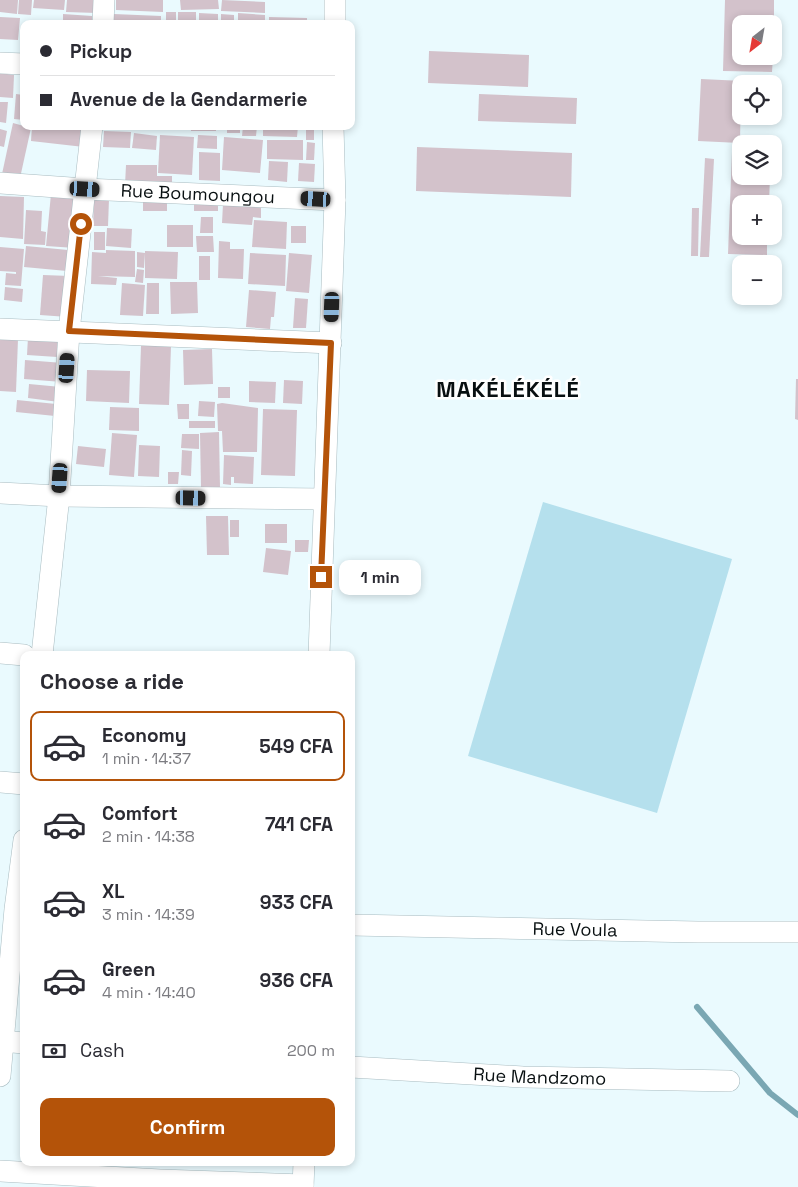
<!DOCTYPE html>
<meta charset="utf-8">
<style>
body{margin:0;font-family:"Space Grotesk",sans-serif;background:#f7f7f7;color:#2b2b33;height:100vh;display:flex;flex-direction:column;font-size:19px;white-space:nowrap}
*{box-sizing:border-box;margin:0}
p{font-size:16px;color:#7c7c81}
.icon{flex:none;width:28px;height:28px;fill:none;stroke:currentColor;stroke-width:2;stroke-linecap:round;stroke-linejoin:round}
.map{position:relative;flex:1;overflow:hidden}
.side{position:absolute;left:20px;top:651px;width:335px;height:515px;display:flex;flex-direction:column;background:#fff;border-radius:10px;box-shadow:0 2px 8px #0003}
.side>*{flex:none}
.hud{position:absolute;left:20px;top:20px;width:335px;height:110px;border-radius:10px;box-shadow:0 2px 8px #0003;display:grid;align-content:center;height:110px;padding:0 20px;background:#fff}
.needle{width:32px;rotate:211deg}
.controls{position:absolute;left:732px;top:15px;display:grid;gap:10px}
.controls a{display:grid;place-items:center;width:50px;height:50px;border-radius:10px;background:#fff;box-shadow:0 2px 8px #0003;font-size:25px}
.end{position:absolute;width:22px;height:22px;margin:-11px;border:6px solid #b45309;background:#fff;box-shadow:0 0 0 2px #fff}
.from{border-radius:50%}
.bubble{position:absolute;height:35px;border-radius:10px;background:#fff;box-shadow:0 2px 8px #0003;font-size:16px;font-weight:700;line-height:35px;text-align:center}
.car{position:absolute;width:15px;height:30px;margin:-15px -8px;border-radius:6px;box-shadow:0 0 4px 1px #0007;background:linear-gradient(#222 24%,#8ab4d8 0 40%,#222 0 76%,#8ab4d8 0 86%,#222 0)}
.hud b{display:flex;align-items:center;gap:18px;height:48px;font-size:19px}
.hud b+b{border-top:1px solid #e1e1e2}
.hud i{width:12px;height:12px;background:#2b2b33}
ul{padding:0;list-style:none}
li{display:flex;align-items:center;gap:15px;height:70px;margin:0 10px 8px;padding:0 10px;border:2px solid transparent;border-radius:10px}
li div{flex:1}
li b{display:block;font-size:19px}
li em{font-style:normal;font-weight:700}
li.active{border-color:#b45309}
li>.icon{width:45px;height:45px;stroke-width:1.5}
h2{padding:0 20px;font-size:22px;line-height:60px}
.pay{display:flex;align-items:center;gap:12px;height:55px;padding:0 20px;font-size:19px}
.pay p{margin-inline-start:auto}
.cta{display:flex;gap:10px;margin-top:auto;padding:10px 20px}
.cta a{flex:1;height:58px;border-radius:10px;background:#b45309;color:#fff;font-size:20px;font-weight:700;line-height:58px;text-align:center}
.map>svg:first-child{display:block}
.green{fill:#b5e0ed}
.lines{fill:none;stroke-linecap:round;stroke-linejoin:round}
.stream{stroke:#7aa7b3;stroke-width:6}
.building{fill:#d3c2cb}
.minor-casing{stroke:#a9bcc1;stroke-width:22}
.minor{stroke:#fff;stroke-width:21}
.route{stroke:#b45309;stroke-width:6}
.labels{text-anchor:middle;stroke-width:5;stroke-linejoin:round;paint-order:stroke}
.street-label{font-size:18px;fill:#080f11;stroke:#fff}
.district-label{font-size:22px;font-weight:bold;letter-spacing:1px;fill:#080f11;stroke:#fff}
</style>
<div class="map">
<svg width="798" height="1187" viewBox="0 0 798 1187">
<rect width="100%" height="100%" fill="#eafafe"/>
<!-- green -->
<path class="green" d="M543,502L732,559L657,813L468,756Z"/>
<g class="lines">
<!-- stream -->
<path class="stream" d="M697,1007L770,1093L798,1115"/>
</g>
<!-- building -->
<g class="building">
<path d="M0,0H18L17,14L0,12Z"/>
<path d="M19,0H32L31,15L18,14Z"/>
<path d="M34,0H65L64,10L33,8Z"/>
<path d="M67,0H98L97,13L66,12Z"/>
<path d="M116,0H163V12L116,10Z"/>
<path d="M180,0H218L219,9L181,10Z"/>
<path d="M222,0L265,2V13L221,11Z"/>
<path d="M725,0H774V24H741V56H773L772,72L723,71Z"/>
<rect x="166" y="12" width="10" height="12"/>
<rect x="178" y="12" width="18" height="12"/>
<path d="M199,13L218,14V24H199Z"/>
<path d="M238,13L265,15V24H238Z"/>
<path d="M63,14L92,16V24H63Z"/>
<path d="M114,14L161,16V24H114Z"/>
<path d="M221,14L234,15V24H221Z"/>
<path d="M0,17L20,18L18,40L0,39Z"/>
<path d="M269,17L307,18V24H269Z"/>
<path d="M429,51L529,55L528,87L428,83Z"/>
<path d="M0,73L14,75L13,98L0,97Z"/>
<path d="M701,79L743,81V84H741L740,143L698,141Z"/>
<path d="M16,94L24,95V120L14,119Z"/>
<path d="M479,94L577,98L576,124L478,121Z"/>
<path d="M0,102H8L6,123L0,122Z"/>
<path d="M13,123L31,128L20,178L2,174Z"/>
<path d="M32,126L86,130L84,147L31,141Z"/>
<rect x="191" y="126" width="25" height="5"/>
<rect x="227" y="126" width="13" height="7"/>
<path d="M243,126H257L256,136H242Z"/>
<path d="M263,126H298L297,137L263,136Z"/>
<rect x="306" y="126" width="8" height="14"/>
<path d="M0,129L7,131L4,147L0,146Z"/>
<path d="M104,131L131,132L130,148L103,147Z"/>
<path d="M134,133L157,136L156,150L132,148Z"/>
<path d="M160,135L194,137L192,175L158,173Z"/>
<path d="M198,135L217,136V149L197,148Z"/>
<path d="M224,137L263,140L260,173L222,170Z"/>
<path d="M267,140H303V160L267,159Z"/>
<path d="M307,142L315,143L314,160H306Z"/>
<path d="M417,147L572,153L571,197L416,191Z"/>
<path d="M199,152L220,153V181L199,180Z"/>
<path d="M732,152H741V176H770L769,204H741V236H767V255L728,254Z"/>
<path d="M705,158L714,159L709,257H700Z"/>
<path d="M269,161L288,162L287,182L268,180Z"/>
<path d="M299,163L315,164L314,182L298,181Z"/>
<path d="M126,165H157V176H172V187L125,185Z"/>
<path d="M51,194L79,197L75,248L46,246Z"/>
<path d="M0,196L24,197L23,239L0,237Z"/>
<path d="M94,198L109,199L108,226H93Z"/>
<path d="M143,198L167,199V211H143Z"/>
<path d="M218,200V211H194V201Z"/>
<path d="M223,204L261,207V218L253,217L252,225L222,223Z"/>
<path d="M692,208H699L698,256H691Z"/>
<path d="M26,210L42,211L41,231L46,232L45,245L24,244Z"/>
<path d="M201,217H213V233H200Z"/>
<path d="M254,220L287,222L286,249L252,247Z"/>
<rect x="167" y="225" width="26" height="22"/>
<rect x="291" y="226" width="15" height="17"/>
<path d="M107,228L132,229L131,248L106,246Z"/>
<rect x="94" y="232" width="11" height="18"/>
<path d="M196,236H213L214,252H197Z"/>
<path d="M219,241L230,242V249H244L243,279L218,278Z"/>
<path d="M26,246L68,250L67,271L24,267Z"/>
<path d="M0,247L24,249L21,286L5,285L6,273L16,274V272L0,271Z"/>
<path d="M106,250L135,251V277L98,276L117,278L116,285L91,284L92,252L106,253Z"/>
<path d="M145,251L178,252L177,279L145,278Z"/>
<path d="M137,252L145,253L144,268L137,267Z"/>
<path d="M250,253L286,255L285,286L248,284Z"/>
<path d="M289,253L312,255L309,293L286,291Z"/>
<rect x="199" y="256" width="11" height="24"/>
<path d="M137,269L144,270L143,283L135,282Z"/>
<path d="M43,275L70,276L68,317L40,315Z"/>
<path d="M170,282H197L198,313L171,314Z"/>
<path d="M122,283L145,285L143,316L120,315Z"/>
<path d="M147,283H159V314H146Z"/>
<path d="M5,287L23,289L22,302L4,300Z"/>
<path d="M249,290L276,292L274,317H271L270,329L246,327Z"/>
<path d="M295,298L308,299L306,328H293Z"/>
<path d="M28,337L59,340L57,357L27,355Z"/>
<path d="M0,338L18,339L16,392L0,391Z"/>
<path d="M141,346H171L169,405L139,404Z"/>
<path d="M212,349L213,384L184,385L183,350Z"/>
<path d="M25,360L63,363L62,382L24,379Z"/>
<path d="M87,370L130,371L129,403L86,401Z"/>
<path d="M796,379H798V420L795,419Z"/>
<path d="M284,380L303,381L302,404L283,403Z"/>
<path d="M249,381L276,382L275,403L249,402Z"/>
<path d="M29,384L61,387L59,402L28,398Z"/>
<rect x="218" y="387" width="12" height="11"/>
<path d="M17,400L56,404L55,416L16,412Z"/>
<path d="M199,401L215,402L214,417L198,416Z"/>
<path d="M222,403L258,408L257,452H223L222,431H218L217,404Z"/>
<path d="M177,404H189V419H178Z"/>
<path d="M110,407L139,408V431L109,430Z"/>
<path d="M263,409L297,410L295,476L261,475Z"/>
<rect x="189" y="421" width="26" height="7"/>
<path d="M219,432L220,488H201L200,433Z"/>
<path d="M112,433L137,435L134,477L109,475Z"/>
<path d="M182,434H199V449L181,448Z"/>
<path d="M139,445L160,446L159,477L138,476Z"/>
<path d="M78,446L106,449L104,467L76,464Z"/>
<path d="M182,450L192,451L191,476L181,475Z"/>
<path d="M224,455L254,457L253,484L234,483V477H231V485L223,484Z"/>
<path d="M168,472H179L178,484H168Z"/>
<path d="M206,516H228L229,555H207Z"/>
<rect x="230" y="520" width="9" height="17"/>
<rect x="265" y="524" width="22" height="19"/>
<path d="M295,540H309L308,552H295Z"/>
<path d="M266,548L291,551L288,575L263,572Z"/>
</g>
<g class="lines">
<!-- minor casing -->
<g class="minor-casing">
<g id="minor">
<path d="M103,24L104,0"/>
<path d="M335,24V0"/>
<path d="M0,63L24,64"/>
<path id="s1" d="M0,183L85,189L335,200"/>
<path d="M0,329L331,343"/>
<path d="M0,493L59,496L324,499"/>
<path d="M0,653L24,655"/>
<path d="M42,655L59,496L69,331L92,126"/>
<path d="M319,655L335,200L333,126"/>
<path d="M0,782L24,784"/>
<path id="s2" d="M351,925L698,932H798"/>
<path d="M0,1041L24,1043"/>
<path id="s3" d="M351,1067L523,1077L729,1081"/>
<path d="M0,1076L15,909L24,840"/>
<path d="M0,1171L160,1180L303,1185"/>
<path d="M303,1187L304,1162"/>
</g>
</g>
<!-- minor -->
<use href="#minor" class="minor"/>
</g>
<g class="lines">
<!-- route -->
<path class="route" d="M81,224L69,331L331,343L321,577"/>
</g>
<g class="labels">
<!-- street labels -->
<g class="street-label">
<text dy="6" stroke="none"><textPath href="#s1" startOffset="198">Rue Boumoungou</textPath></text>
<text dy="6" stroke="none"><textPath href="#s2" startOffset="224">Rue Voula</textPath></text>
<text dy="6" stroke="none"><textPath href="#s3" startOffset="189">Rue Mandzomo</textPath></text>
</g>
<!-- district labels -->
<g class="district-label">
<text x="508" y="397">MAKÉLÉKÉLÉ</text>
</g>
</g>
</svg>
<div class="controls">
<a><svg class="needle" viewBox="-14 -14 28 28"><path d="M0-13l5 13h-10z" fill="#e53935"/><path d="M0 13l5-13h-10z" fill="#7c7c81"/></svg></a>
<a><svg class="icon" aria-label="locate" viewBox="0 0 24 24"><circle cx="12" cy="12" r="6"/><path d="M12 2v4M12 18v4M2 12h4M18 12h4"/></svg></a>
<a><svg class="icon" aria-label="layers" viewBox="0 0 24 24"><path d="M12 4l9 5-9 5-9-5zM3 14l9 5 9-5"/></svg></a>
<a>+</a>
<a>−</a>
</div>
<i class="end from" style="left:81px;top:224px"></i>
<i class="end" style="left:321px;top:577px"></i>
<div class="bubble" style="left:339px;top:560px;width:82px">1 min</div>
<i class="car" style="left:85px;top:189px;rotate:93deg"></i>
<i class="car" style="left:316px;top:199px;rotate:273deg"></i>
<i class="car" style="left:332px;top:307px;rotate:182deg"></i>
<i class="car" style="left:67px;top:368px;rotate:4deg"></i>
<i class="car" style="left:60px;top:478px;rotate:184deg"></i>
<i class="car" style="left:191px;top:498px;rotate:91deg"></i>
<div class="hud">
<b><i class="from"></i>Pickup</b>
<b><i></i>Avenue de la Gendarmerie</b>
</div>
<section class="side">
<h2>Choose a ride</h2>
<ul>
<li class="active"><svg class="icon" aria-label="car" viewBox="0 0 24 24"><path d="M5 17H2v-5l4-1 3-4h7l3 4 3 1v5h-3M9 17h6M6 11h13"/><circle cx="7" cy="17" r="2"/><circle cx="17" cy="17" r="2"/></svg><div><b>Economy</b><p>1 min · 14:37</p></div><em>549 CFA</em></li>
<li><svg class="icon" aria-label="car" viewBox="0 0 24 24"><path d="M5 17H2v-5l4-1 3-4h7l3 4 3 1v5h-3M9 17h6M6 11h13"/><circle cx="7" cy="17" r="2"/><circle cx="17" cy="17" r="2"/></svg><div><b>Comfort</b><p>2 min · 14:38</p></div><em>741 CFA</em></li>
<li><svg class="icon" aria-label="car" viewBox="0 0 24 24"><path d="M5 17H2v-5l4-1 3-4h7l3 4 3 1v5h-3M9 17h6M6 11h13"/><circle cx="7" cy="17" r="2"/><circle cx="17" cy="17" r="2"/></svg><div><b>XL</b><p>3 min · 14:39</p></div><em>933 CFA</em></li>
<li><svg class="icon" aria-label="car" viewBox="0 0 24 24"><path d="M5 17H2v-5l4-1 3-4h7l3 4 3 1v5h-3M9 17h6M6 11h13"/><circle cx="7" cy="17" r="2"/><circle cx="17" cy="17" r="2"/></svg><div><b>Green</b><p>4 min · 14:40</p></div><em>936 CFA</em></li>
</ul>
<div class="pay"><svg class="icon" aria-label="cash" viewBox="0 0 24 24"><path d="M3 7h18v10H3z"/><circle cx="12" cy="12" r="2"/></svg>Cash<p>200 m</p></div>
<div class="cta"><a>Confirm</a></div>
</section>
</div>
